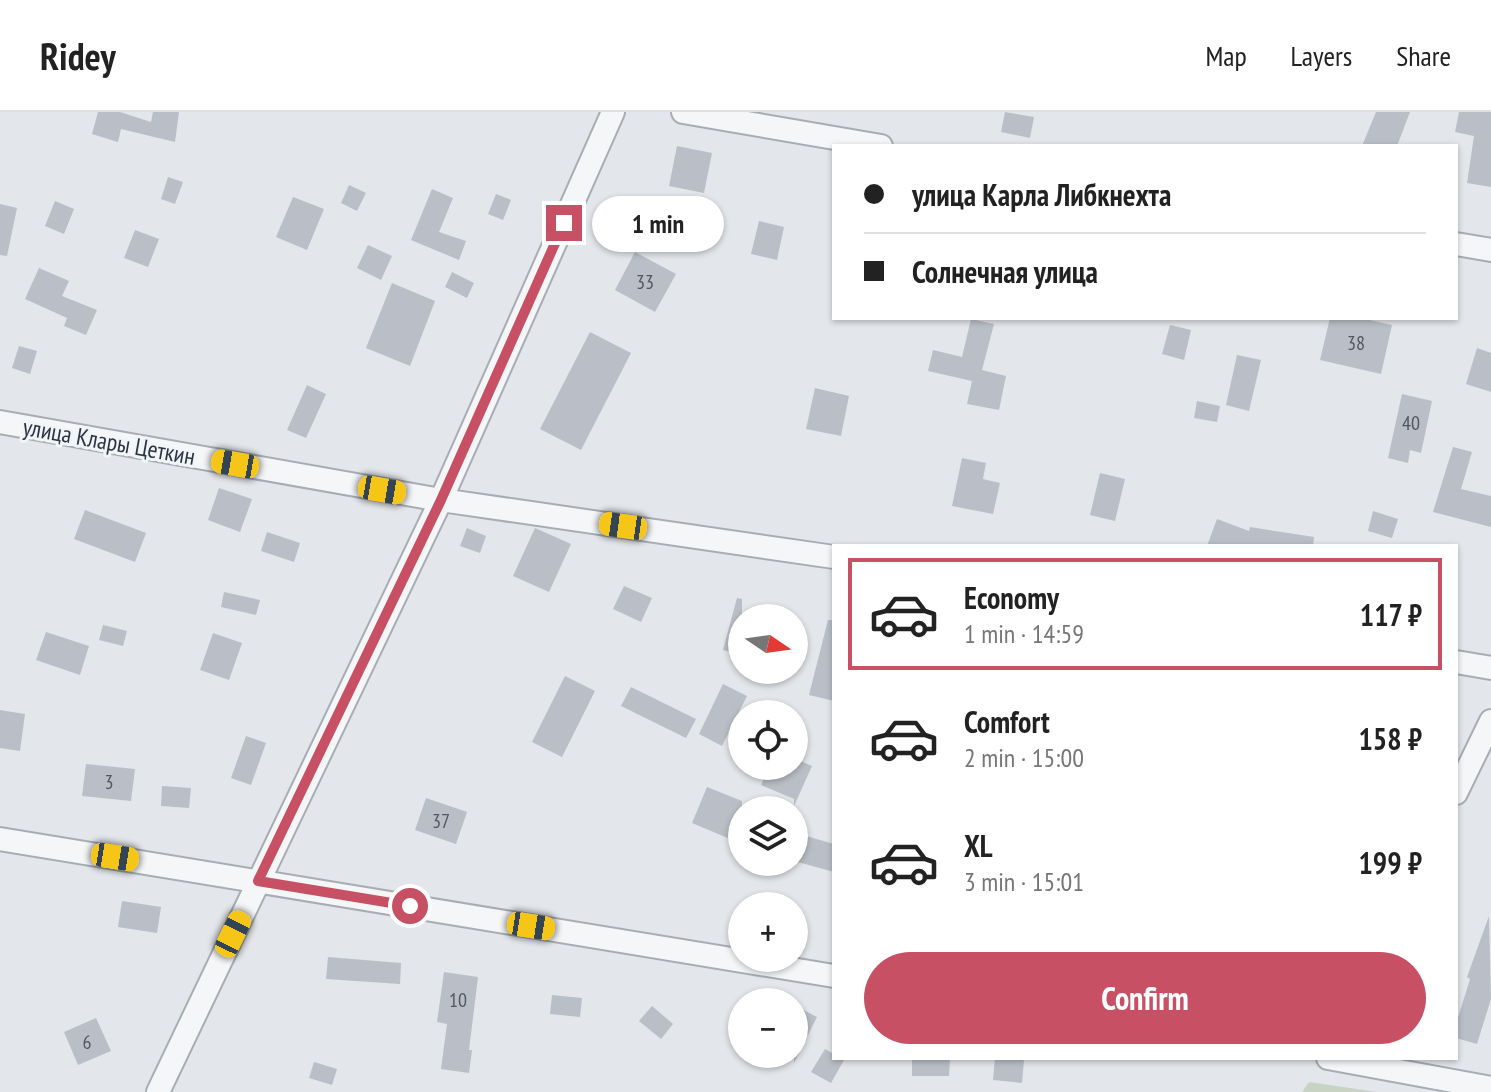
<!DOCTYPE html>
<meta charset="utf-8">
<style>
body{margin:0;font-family:"PT Sans Narrow",sans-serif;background:#f6f6f6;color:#222;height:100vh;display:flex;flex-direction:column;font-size:30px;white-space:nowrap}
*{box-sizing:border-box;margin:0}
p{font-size:26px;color:#767676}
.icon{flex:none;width:44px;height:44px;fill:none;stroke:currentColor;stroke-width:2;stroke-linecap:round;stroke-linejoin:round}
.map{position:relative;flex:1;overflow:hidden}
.sheet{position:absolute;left:832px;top:432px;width:626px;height:516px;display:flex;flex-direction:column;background:#fff;border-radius:0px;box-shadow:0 2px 6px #0004}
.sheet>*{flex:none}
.top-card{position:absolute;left:832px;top:32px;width:626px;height:176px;border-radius:0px;box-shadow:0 2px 6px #0004;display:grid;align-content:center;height:176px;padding:0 32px;background:#fff}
.needle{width:52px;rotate:103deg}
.fabs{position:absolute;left:728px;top:492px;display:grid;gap:16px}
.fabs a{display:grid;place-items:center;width:80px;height:80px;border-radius:50%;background:#fff;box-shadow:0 2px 6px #0004;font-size:40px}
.end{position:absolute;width:36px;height:36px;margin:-18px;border:10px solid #c75065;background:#fff;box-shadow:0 0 0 4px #fff}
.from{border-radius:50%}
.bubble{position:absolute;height:56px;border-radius:28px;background:#fff;box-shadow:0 2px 6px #0004;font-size:26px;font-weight:600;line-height:56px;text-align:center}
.car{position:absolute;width:24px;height:48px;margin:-24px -12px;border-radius:10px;box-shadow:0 0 6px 2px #0007;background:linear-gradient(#f5c518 24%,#345 0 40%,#f5c518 0 76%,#345 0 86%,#f5c518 0)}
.top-card b{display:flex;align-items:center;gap:28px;height:76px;font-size:30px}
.top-card b+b{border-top:2px solid #e0e0e0}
.top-card i{width:20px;height:20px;background:#222}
ul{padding:14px 0 0;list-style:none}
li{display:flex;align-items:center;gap:24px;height:112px;margin:0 16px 12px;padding:0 16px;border:4px solid transparent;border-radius:0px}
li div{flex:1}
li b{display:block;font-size:30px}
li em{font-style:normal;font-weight:600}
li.current{border-color:#c75065}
li>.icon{width:72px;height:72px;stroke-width:1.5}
.action{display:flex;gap:16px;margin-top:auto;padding:16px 32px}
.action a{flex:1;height:92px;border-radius:48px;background:#c75065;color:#fff;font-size:32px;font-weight:600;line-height:92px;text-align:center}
header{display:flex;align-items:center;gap:48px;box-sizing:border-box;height:112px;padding:0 40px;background:#fff;border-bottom:2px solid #e0e0e0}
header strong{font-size:38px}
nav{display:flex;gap:44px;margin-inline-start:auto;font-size:28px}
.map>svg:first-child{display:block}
.green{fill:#c9d3c4}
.building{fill:#babfc7}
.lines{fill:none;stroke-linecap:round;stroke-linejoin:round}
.minor-casing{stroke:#a8adb4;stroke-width:26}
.minor{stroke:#f5f6f8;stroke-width:22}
.route{stroke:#c75065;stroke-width:10}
.labels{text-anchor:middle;stroke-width:6;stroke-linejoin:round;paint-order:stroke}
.number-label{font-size:20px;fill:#505762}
.street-label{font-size:24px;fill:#2c3441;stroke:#f2f5f7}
</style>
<header>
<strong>Ridey</strong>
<nav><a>Map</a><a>Layers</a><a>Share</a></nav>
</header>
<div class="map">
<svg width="1491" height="980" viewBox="0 0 1491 980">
<rect width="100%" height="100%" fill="#e3e6ea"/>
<!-- green -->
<path class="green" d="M1309,970L1377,980H1302Z"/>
<!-- building -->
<g class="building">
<path d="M98,0H120L151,10L153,0H179L175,30L121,17L118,30L92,22Z"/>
<path d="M1005,0L1034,5L1030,26L1001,20Z"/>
<path d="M1376,0H1410L1397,34H1362Z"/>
<path d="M1459,0H1491V75L1467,71L1474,24L1455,20Z"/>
<path d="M677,34L712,41L704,81L669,74Z"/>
<path d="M168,65L183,70L175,92L161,87Z"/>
<path d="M349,73L366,81L357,99L341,91Z"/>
<path d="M432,77L453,86L439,120L466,129L459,148L411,128Z"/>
<path d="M496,82L511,88L503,108L488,102Z"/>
<path d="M293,85L324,97L307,138L276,125Z"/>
<path d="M55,89L74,97L64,122L45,114Z"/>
<path d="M0,92L17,96L7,144L0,143Z"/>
<path d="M759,109L784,115L777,148L751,142Z"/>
<path d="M135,118L159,127L148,155L124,146Z"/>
<path d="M368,133L392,144L381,168L357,156Z"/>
<path d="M635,140L676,162L655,200L615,178Z"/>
<path d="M39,156L69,169L62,184L97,198L86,223L64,214L67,206L25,187Z"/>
<path d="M452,160L474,171L467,186L445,175Z"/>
<path d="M392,171L435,189L410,254L366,236Z"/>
<path d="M1330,206H1360L1392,213L1381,262L1320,248Z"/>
<path d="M971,207L994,212L982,258L1006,264L999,298L967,292L972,269L928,259L933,238L962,245Z"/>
<path d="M1170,213L1191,218L1184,248L1162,242Z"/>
<path d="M590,220L631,241L581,338L540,317Z"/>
<path d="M19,234L37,239L30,262L12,256Z"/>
<path d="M1477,236L1491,241V280L1466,272Z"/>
<path d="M1237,243L1261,248L1249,299L1226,293Z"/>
<path d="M307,273L326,282L306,326L287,318Z"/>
<path d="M815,276L849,284L841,324L806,317Z"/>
<path d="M1402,282L1432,289L1421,341L1410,338L1408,351L1388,346Z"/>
<path d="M1197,289L1220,294L1217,310L1194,306Z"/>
<path d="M1453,335L1472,340L1461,377L1491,384V415L1433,400Z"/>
<path d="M962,346L986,351L983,367L1000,371L993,402L952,394Z"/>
<path d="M1100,361L1125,367L1115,409L1090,403Z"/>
<path d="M219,376L252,387L240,420L208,408Z"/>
<path d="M85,398L146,421L135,450L74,427Z"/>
<path d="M1373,399L1398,407L1392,426L1368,419Z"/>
<path d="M1217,407L1249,419L1250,415L1314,425L1313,434H1207Z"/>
<path d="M467,416L486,424L480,441L460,434Z"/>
<path d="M535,416L571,432L549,480L513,464Z"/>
<path d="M267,420L300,431L294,450L261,439Z"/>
<path d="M624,474L652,486L641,510L613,497Z"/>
<path d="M224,480L260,488L256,503L221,495Z"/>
<path d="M737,486L742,487V543L723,538Z"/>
<path d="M828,508H834V589L809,583Z"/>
<path d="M103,513L127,519L123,534L99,528Z"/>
<path d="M46,520L89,534L80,563L36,548Z"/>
<path d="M213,521L242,531L229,568L200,558Z"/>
<path d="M565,564L595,579L562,645L532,630Z"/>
<path d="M723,572L747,584L722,634L699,622Z"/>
<path d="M631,575L696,607L686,626L621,594Z"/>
<path d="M0,598L25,602L20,639L0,636Z"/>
<path d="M246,624L266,631L251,673L231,666Z"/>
<path d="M794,646L812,654L794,694V687L761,673L769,654H794Z"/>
<path d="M86,652L135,657L131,689L82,684Z"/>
<path d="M162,674L191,676L189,696L161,694Z"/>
<path d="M707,675L742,689V732L692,711Z"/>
<path d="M426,686L467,700L456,732L415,718Z"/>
<path d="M799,722L834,732V760L794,749Z"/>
<path d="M122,789L161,795L157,821L118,815Z"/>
<path d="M1489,804L1491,887L1477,932L1456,926V912L1470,867L1467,865Z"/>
<path d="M328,845L401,851L400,872L326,867Z"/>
<path d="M444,860L478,865L469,938H472L469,961L441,957L447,912L437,910Z"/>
<path d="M552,883L582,886L580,905L550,902Z"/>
<path d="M794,893L817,905L794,951Z"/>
<path d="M652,894L673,912L661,927L639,909Z"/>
<path d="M96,906L111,939L78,953L64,920Z"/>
<path d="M825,937L834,942V946L844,948L831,971L811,960Z"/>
<path d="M912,946H950L949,964H912Z"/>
<path d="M995,946L1024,948L1022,971L993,968Z"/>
<path d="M314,950L337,957L332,973L309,966Z"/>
</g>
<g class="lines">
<!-- minor casing -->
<g class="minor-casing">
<g id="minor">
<path d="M683,0L881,34"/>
<path d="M1456,132L1491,138"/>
<path d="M0,310L441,388L834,445"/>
<path d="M1456,550L1491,556"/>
<path d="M1456,681L1491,609"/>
<path d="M0,727L834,864"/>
<path d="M1328,946L1491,976"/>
<path d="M158,980L441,388L613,0"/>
</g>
</g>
<!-- minor -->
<use href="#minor" class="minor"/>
</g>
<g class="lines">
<!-- route -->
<path class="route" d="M410,794L258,769L441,388L564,111"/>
</g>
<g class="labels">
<!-- number labels -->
<g class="number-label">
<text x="645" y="177">33</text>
<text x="1356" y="238">38</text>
<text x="1411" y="318">40</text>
<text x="109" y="677">3</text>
<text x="441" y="716">37</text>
<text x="458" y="895">10</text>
<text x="87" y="937">6</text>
</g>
<!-- street labels -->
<g class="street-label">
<text transform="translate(109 330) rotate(10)" y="8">улица Клары Цеткин</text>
</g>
</g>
</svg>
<div class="fabs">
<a><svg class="needle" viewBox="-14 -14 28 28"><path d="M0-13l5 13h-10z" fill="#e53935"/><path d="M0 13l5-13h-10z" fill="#767676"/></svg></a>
<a><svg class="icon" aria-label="locate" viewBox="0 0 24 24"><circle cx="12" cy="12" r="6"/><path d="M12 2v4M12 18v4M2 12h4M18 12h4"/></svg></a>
<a><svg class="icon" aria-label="layers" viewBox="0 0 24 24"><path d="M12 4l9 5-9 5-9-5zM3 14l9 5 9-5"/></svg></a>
<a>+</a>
<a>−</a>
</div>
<i class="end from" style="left:410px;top:794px"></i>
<i class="end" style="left:564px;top:111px"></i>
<div class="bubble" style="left:592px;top:84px;width:132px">1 min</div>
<i class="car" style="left:235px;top:352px;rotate:280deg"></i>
<i class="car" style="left:382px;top:378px;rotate:100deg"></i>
<i class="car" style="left:623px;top:414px;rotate:278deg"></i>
<i class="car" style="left:115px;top:745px;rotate:99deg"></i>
<i class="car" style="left:531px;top:814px;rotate:99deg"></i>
<i class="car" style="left:233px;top:822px;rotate:26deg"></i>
<div class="top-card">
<b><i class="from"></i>улица Карла Либкнехта</b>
<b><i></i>Солнечная улица</b>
</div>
<section class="sheet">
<ul>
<li class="current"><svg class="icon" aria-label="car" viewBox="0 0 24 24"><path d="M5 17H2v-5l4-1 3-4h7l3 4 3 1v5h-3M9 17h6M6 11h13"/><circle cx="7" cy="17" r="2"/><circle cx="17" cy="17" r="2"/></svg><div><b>Economy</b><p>1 min · 14:59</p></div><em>117 ₽</em></li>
<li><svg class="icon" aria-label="car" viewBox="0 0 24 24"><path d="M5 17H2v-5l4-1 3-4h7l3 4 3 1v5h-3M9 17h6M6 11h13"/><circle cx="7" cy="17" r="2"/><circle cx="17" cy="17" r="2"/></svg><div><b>Comfort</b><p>2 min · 15:00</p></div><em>158 ₽</em></li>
<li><svg class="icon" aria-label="car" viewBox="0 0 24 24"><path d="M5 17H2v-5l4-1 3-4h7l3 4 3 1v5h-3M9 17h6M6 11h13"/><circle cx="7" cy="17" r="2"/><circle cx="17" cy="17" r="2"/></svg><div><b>XL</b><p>3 min · 15:01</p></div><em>199 ₽</em></li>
</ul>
<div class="action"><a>Confirm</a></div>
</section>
</div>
